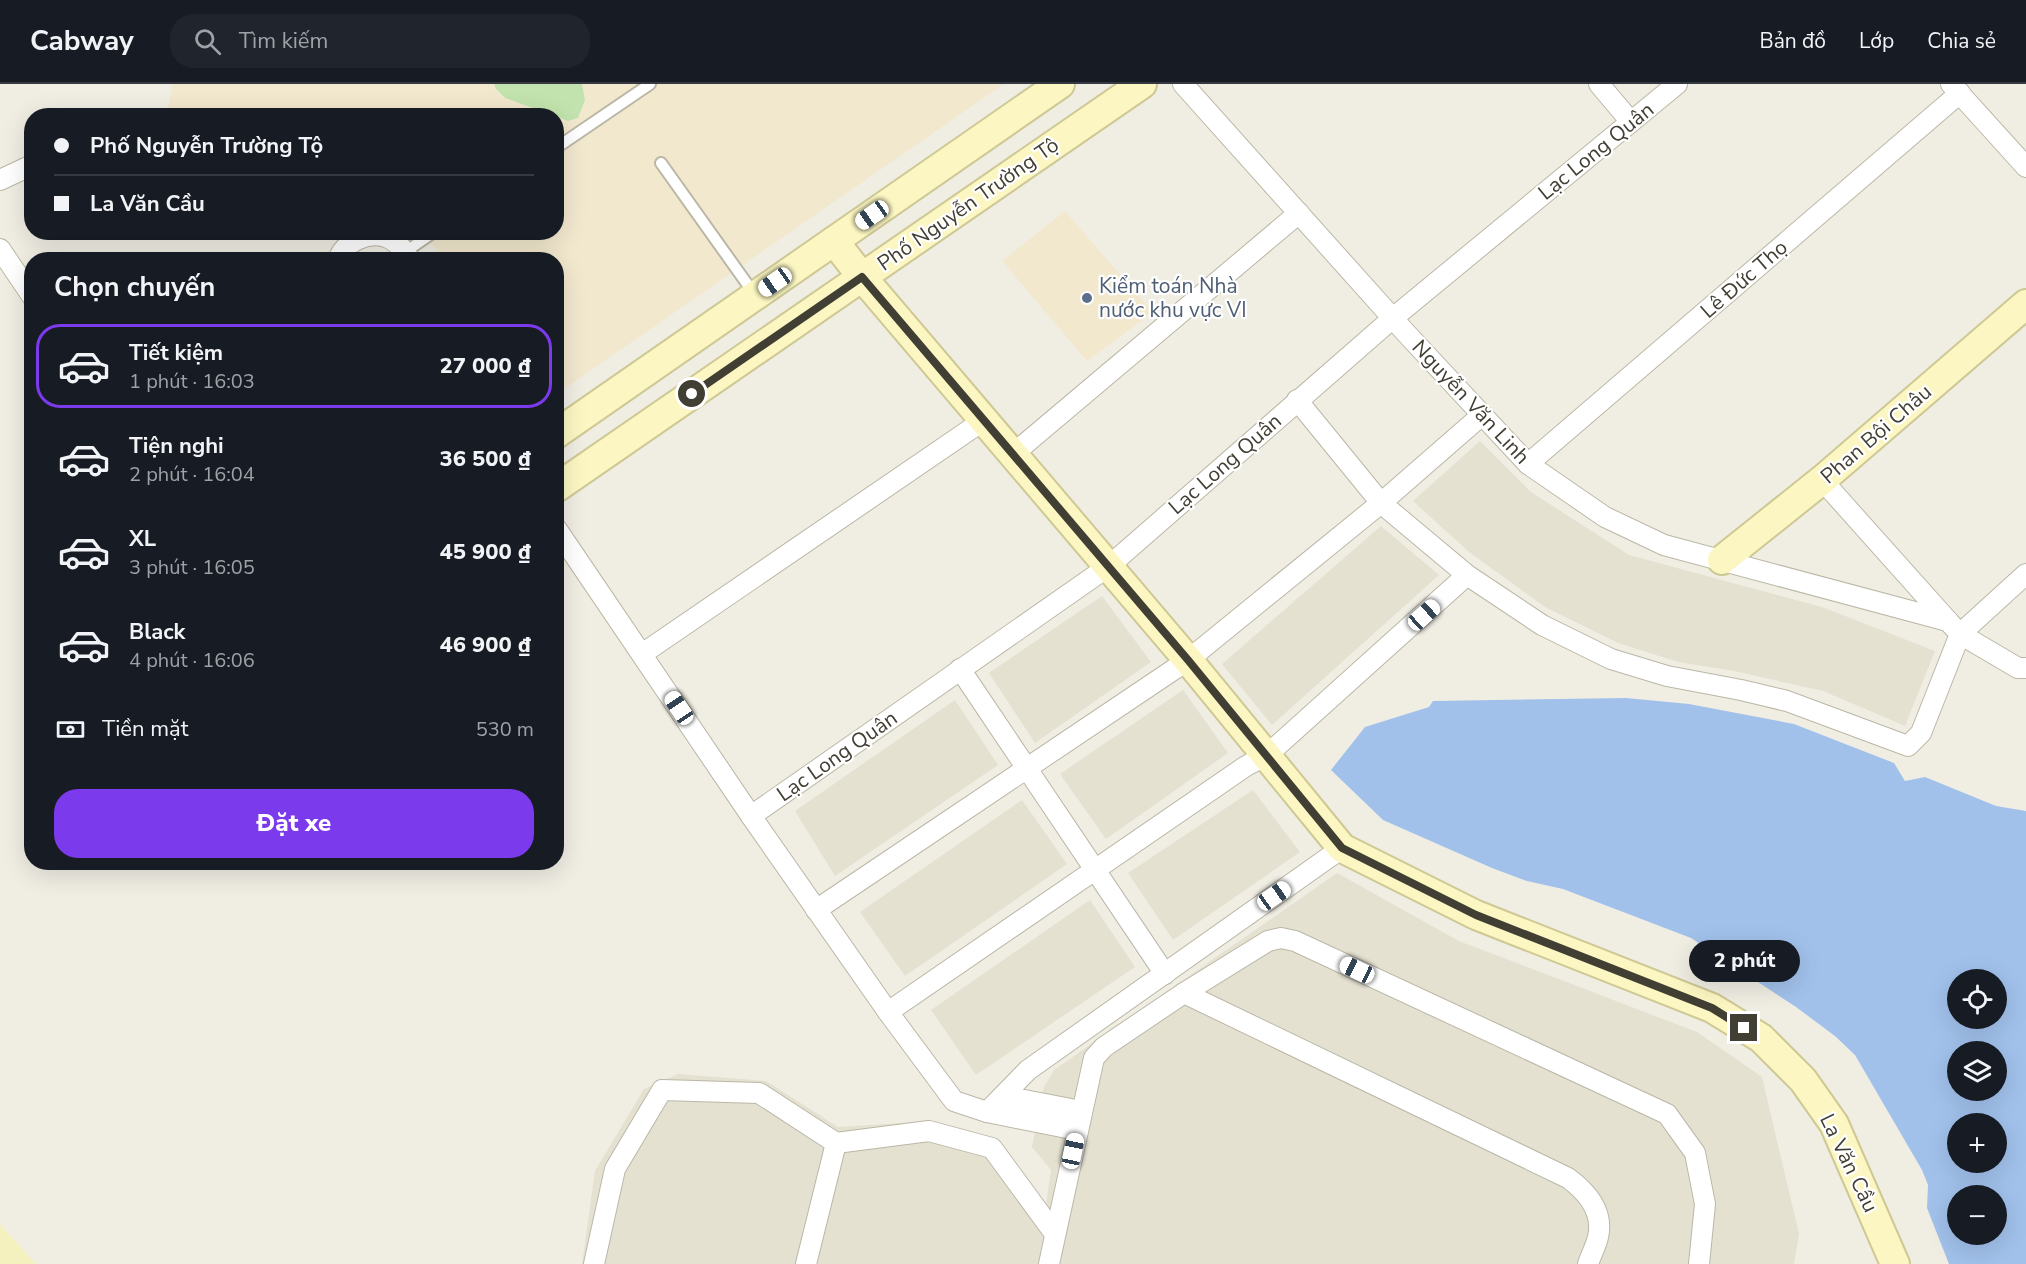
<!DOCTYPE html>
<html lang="vi">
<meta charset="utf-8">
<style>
body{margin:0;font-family:"Nunito Sans",sans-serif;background:#20242c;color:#f1f3f6;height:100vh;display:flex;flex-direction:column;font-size:22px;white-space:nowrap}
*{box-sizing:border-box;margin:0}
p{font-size:20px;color:#9ea1a6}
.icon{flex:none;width:33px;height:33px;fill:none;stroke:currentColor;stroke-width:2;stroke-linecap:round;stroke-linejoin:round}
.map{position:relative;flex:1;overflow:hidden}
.details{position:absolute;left:24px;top:168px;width:540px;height:618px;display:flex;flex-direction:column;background:#171b24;border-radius:24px;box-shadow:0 6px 24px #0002}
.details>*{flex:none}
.top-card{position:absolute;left:24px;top:24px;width:540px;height:132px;border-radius:24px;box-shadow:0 6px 24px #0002;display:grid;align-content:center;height:132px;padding:0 30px;background:#171b24}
.buttons{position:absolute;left:1947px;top:885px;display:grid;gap:12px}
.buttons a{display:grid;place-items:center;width:60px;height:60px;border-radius:50%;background:#171b24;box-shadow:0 6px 24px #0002;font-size:30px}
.end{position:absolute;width:27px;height:27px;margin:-14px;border:8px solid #413e33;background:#fff;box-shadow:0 0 0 3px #fff}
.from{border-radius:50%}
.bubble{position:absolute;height:42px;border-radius:21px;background:#171b24;box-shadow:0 6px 24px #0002;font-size:20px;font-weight:800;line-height:42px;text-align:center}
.car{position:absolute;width:18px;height:36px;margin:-18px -9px;border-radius:8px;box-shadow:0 0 4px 2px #0007;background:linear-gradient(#fff 24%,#345 0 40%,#fff 0 76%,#345 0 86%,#fff 0)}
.top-card b{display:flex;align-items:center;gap:21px;height:57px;font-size:22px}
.top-card b+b{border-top:2px solid #363941}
.top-card i{width:15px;height:15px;background:#f1f3f6}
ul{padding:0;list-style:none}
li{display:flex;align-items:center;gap:18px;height:84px;margin:0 12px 9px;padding:0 18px;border:3px solid transparent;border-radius:24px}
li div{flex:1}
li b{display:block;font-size:22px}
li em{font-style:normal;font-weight:800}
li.current{border-color:#7c3aed}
li>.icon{width:54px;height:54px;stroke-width:1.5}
h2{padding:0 30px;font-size:27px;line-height:72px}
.pay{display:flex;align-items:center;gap:15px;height:66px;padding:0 30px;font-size:22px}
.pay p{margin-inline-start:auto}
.cta{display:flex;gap:12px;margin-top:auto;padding:12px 30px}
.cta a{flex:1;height:69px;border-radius:24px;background:#7c3aed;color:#fff;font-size:24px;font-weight:800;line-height:69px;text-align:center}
header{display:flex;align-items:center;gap:36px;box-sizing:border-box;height:84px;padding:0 30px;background:#171b24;border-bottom:2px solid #363941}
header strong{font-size:28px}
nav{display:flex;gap:33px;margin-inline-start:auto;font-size:21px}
.search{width:420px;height:54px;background:#20242c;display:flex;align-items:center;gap:15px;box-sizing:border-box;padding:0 21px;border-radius:24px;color:#9ea1a6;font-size:22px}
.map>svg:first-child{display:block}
.residential{fill:#e4e1d1}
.commercial{fill:#f2e8ce}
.green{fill:#c2e3ad}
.sand{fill:#f4f1bf}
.water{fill:#a1c1eb;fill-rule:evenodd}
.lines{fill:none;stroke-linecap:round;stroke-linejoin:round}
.lane-casing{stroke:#bbb7a6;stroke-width:14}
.street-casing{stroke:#bbb7a6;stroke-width:22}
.secondary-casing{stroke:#cec895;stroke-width:32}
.lane{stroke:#fff;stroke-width:10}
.street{stroke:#fff;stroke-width:20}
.secondary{stroke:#fbf6c2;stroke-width:28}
.route{stroke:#413e33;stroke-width:8}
.service-dot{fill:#5c6f8a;stroke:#fff;stroke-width:2}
.labels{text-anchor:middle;stroke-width:4.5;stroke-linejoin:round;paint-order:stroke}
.street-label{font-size:21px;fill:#413e33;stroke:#fff}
.service-label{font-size:21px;fill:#4e5e75;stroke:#fff;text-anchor:start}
</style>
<header>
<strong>Cabway</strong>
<div class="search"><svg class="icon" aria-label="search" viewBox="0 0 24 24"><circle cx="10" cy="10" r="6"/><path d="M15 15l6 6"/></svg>Tìm kiếm</div>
<nav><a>Bản đồ</a><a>Lớp</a><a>Chia sẻ</a></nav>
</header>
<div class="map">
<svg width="2026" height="1180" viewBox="0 0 2026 1180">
<rect width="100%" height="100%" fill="#f0eee3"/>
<!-- residential -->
<g class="residential">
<path d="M1480,357L1531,408L1629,471L1822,523L1935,567L1905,642L1823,607L1734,587L1678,578L1618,559L1545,523L1469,468L1413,417Z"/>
<path d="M1381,442L1439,491L1272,641L1222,580Z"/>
<path d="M1102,512L1151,578L1035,659L989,589Z"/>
<path d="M1183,606L1228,669L1106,755L1060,690Z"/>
<path d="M955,616L998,681L835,792L795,727Z"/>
<path d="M1253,706L1300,768L1173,856L1128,789Z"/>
<path d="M1022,716L1067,780L905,892L860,828Z"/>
<path d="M1337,789L1459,857L1697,948L1762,993L1799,1150L1794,1180H582L595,1087L644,1005L678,990L766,997L838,1043L933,1037L996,1056L1046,1120L1051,1086L1032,1063L1044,1003L1054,986Z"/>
<path d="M1090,816L1135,883L976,991L931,926Z"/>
</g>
<!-- commercial -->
<g class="commercial">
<path d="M173,0H494L496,5L505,14L554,31L166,32Z"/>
<path d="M582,0H1004L557,310L556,176L437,175L439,168L420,149L556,148L557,32L568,37L585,16Z"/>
<path d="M1065,127L1153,228L1087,277L1002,177Z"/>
</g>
<!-- green -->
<path class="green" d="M494,0H582L585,16L578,34L568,37L505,14L496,5Z"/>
<!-- sand -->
<path class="sand" d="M0,1140L36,1180H0Z"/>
<!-- water -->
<path class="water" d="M1626,614L1689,620L1794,640L1894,679L1905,697L1925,693L1996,722L2026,727V1180H1949L1927,1124L1928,1101L1922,1086L1855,971L1835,952L1796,923L1691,854L1563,805L1527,797L1492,784L1383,736L1331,686L1365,643L1429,623L1433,617ZM1958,896H1996V934H1958ZM1958,968H1996V1006H1958ZM1958,1040H1996V1078H1958ZM1958,1112H1996V1150H1958Z"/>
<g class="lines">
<!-- lane casing -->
<g class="lane-casing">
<g id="lane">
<path d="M556,64L650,0"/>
<path d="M661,79L755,211"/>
<path d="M405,168L434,148"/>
</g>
</g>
<!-- street casing -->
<g class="street-casing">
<g id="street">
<path d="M1183,0L1405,248L1528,380L1605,433L1664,461L1948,537L1960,550L2018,584H2026"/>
<path d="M1599,0L1631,38"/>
<path d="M1951,0L2026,83"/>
<path d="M0,96L32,81"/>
<path d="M0,165L32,212"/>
<path d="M338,176C344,158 368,147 386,153C397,157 404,166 410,176"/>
<path d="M1297,316L1381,419L1467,491L1542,541L1611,575L1667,592L1741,606L1787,617L1908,662L1921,649L1960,550L2026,490"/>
<path d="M1013,370L1299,129"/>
<path d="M1528,380L1960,9"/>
<path d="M1822,396L1948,537"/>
<path d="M556,444L751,732L888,928L954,1017L987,1028L1028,986L1342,764"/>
<path d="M642,570L984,336"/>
<path d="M960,585L1165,890"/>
<path d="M751,732L1109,482L1393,234L1677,0"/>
<path d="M816,826L1188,576L1381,419L1482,331"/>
<path d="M1184,909L1568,1094C1587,1108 1604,1127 1598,1153C1596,1162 1591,1171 1588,1180"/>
<path d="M888,928L1246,682L1267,671L1467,491"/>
<path d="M1004,1012L1081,1027"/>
<path d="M987,1028L1077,1046"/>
<path d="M594,1180L615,1085L662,1006L759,1009L836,1059L929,1047L992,1064L1055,1150"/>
<path d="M806,1180L836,1059"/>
<path d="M1049,1180L1094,974L1104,963L1184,909L1268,857L1281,854L1295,857L1667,1030L1695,1069L1705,1120L1699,1180"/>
</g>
</g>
<!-- secondary casing -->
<g class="secondary-casing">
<g id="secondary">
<path d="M834,157L862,193L1188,576L1342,764L1476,831L1712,924L1761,954L1803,996L1834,1040L1895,1180"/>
<path d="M556,350L1060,0"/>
<path d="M556,404L1142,0"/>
<path d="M1722,476L1822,396L2026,220"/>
</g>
</g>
<!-- lane -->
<use href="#lane" class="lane"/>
<!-- street -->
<use href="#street" class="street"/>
<!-- secondary -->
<use href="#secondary" class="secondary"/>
</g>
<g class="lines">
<!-- route -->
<path class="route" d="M692,310L862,193L1188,576L1342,764L1476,831L1712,924L1744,944"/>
</g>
<!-- markers -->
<circle class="service-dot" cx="1087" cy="214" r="6"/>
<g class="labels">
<!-- street labels -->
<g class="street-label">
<text transform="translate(1596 67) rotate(-39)" y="7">Lạc Long Quân</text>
<text transform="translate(968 120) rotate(-35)" y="7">Phố Nguyễn Trường Tộ</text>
<text transform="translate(1744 195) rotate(-41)" y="7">Lê Đức Thọ</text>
<text transform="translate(1471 318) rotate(47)" y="7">Nguyễn Văn Linh</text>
<text transform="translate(1876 350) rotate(-41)" y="7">Phan Bội Châu</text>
<text transform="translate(1225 380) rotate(-41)" y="7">Lạc Long Quân</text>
<text transform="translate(837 672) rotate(-35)" y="7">Lạc Long Quân</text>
<text transform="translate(1849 1079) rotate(64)" y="7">La Văn Cầu</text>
</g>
<!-- service labels -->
<g class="service-label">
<text x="1099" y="209">Kiểm toán Nhà<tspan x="1099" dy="24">nước khu vực VI</tspan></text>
</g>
</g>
</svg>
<div class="buttons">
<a><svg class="icon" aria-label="locate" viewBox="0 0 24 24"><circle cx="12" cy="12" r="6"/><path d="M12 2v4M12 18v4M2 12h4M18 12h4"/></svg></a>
<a><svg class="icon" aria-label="layers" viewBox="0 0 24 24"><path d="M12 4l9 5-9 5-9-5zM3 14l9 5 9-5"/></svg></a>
<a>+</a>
<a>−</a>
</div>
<i class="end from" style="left:692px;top:310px"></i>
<i class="end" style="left:1744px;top:944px"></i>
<div class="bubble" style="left:1689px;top:856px;width:111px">2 phút</div>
<i class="car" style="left:872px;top:131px;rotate:235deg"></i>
<i class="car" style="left:775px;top:198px;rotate:235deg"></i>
<i class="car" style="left:1424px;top:531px;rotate:48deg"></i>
<i class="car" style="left:679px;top:624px;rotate:326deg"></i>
<i class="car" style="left:1274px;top:812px;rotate:55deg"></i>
<i class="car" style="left:1357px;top:886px;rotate:295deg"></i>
<i class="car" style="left:1073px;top:1067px;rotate:12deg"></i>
<div class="top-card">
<b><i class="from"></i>Phố Nguyễn Trường Tộ</b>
<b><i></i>La Văn Cầu</b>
</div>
<section class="details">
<h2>Chọn chuyến</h2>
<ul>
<li class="current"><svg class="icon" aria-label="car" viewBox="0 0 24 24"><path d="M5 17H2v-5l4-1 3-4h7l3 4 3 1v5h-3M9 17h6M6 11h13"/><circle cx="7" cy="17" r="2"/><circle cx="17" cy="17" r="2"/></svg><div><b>Tiết kiệm</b><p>1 phút · 16:03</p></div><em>27 000 ₫</em></li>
<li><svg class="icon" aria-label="car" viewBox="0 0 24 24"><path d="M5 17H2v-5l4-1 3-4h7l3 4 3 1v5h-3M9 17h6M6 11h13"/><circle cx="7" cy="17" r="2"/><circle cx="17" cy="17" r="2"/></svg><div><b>Tiện nghi</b><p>2 phút · 16:04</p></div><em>36 500 ₫</em></li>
<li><svg class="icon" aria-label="car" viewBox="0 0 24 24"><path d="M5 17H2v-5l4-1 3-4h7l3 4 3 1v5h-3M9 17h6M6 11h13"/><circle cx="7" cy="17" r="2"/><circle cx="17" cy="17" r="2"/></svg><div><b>XL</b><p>3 phút · 16:05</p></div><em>45 900 ₫</em></li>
<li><svg class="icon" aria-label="car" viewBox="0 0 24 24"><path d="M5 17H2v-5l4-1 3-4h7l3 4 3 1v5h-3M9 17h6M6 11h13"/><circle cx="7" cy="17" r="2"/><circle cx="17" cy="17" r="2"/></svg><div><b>Black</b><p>4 phút · 16:06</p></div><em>46 900 ₫</em></li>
</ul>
<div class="pay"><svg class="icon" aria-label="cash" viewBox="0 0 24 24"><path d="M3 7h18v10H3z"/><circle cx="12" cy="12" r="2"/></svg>Tiền mặt<p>530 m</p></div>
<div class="cta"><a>Đặt xe</a></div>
</section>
</div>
